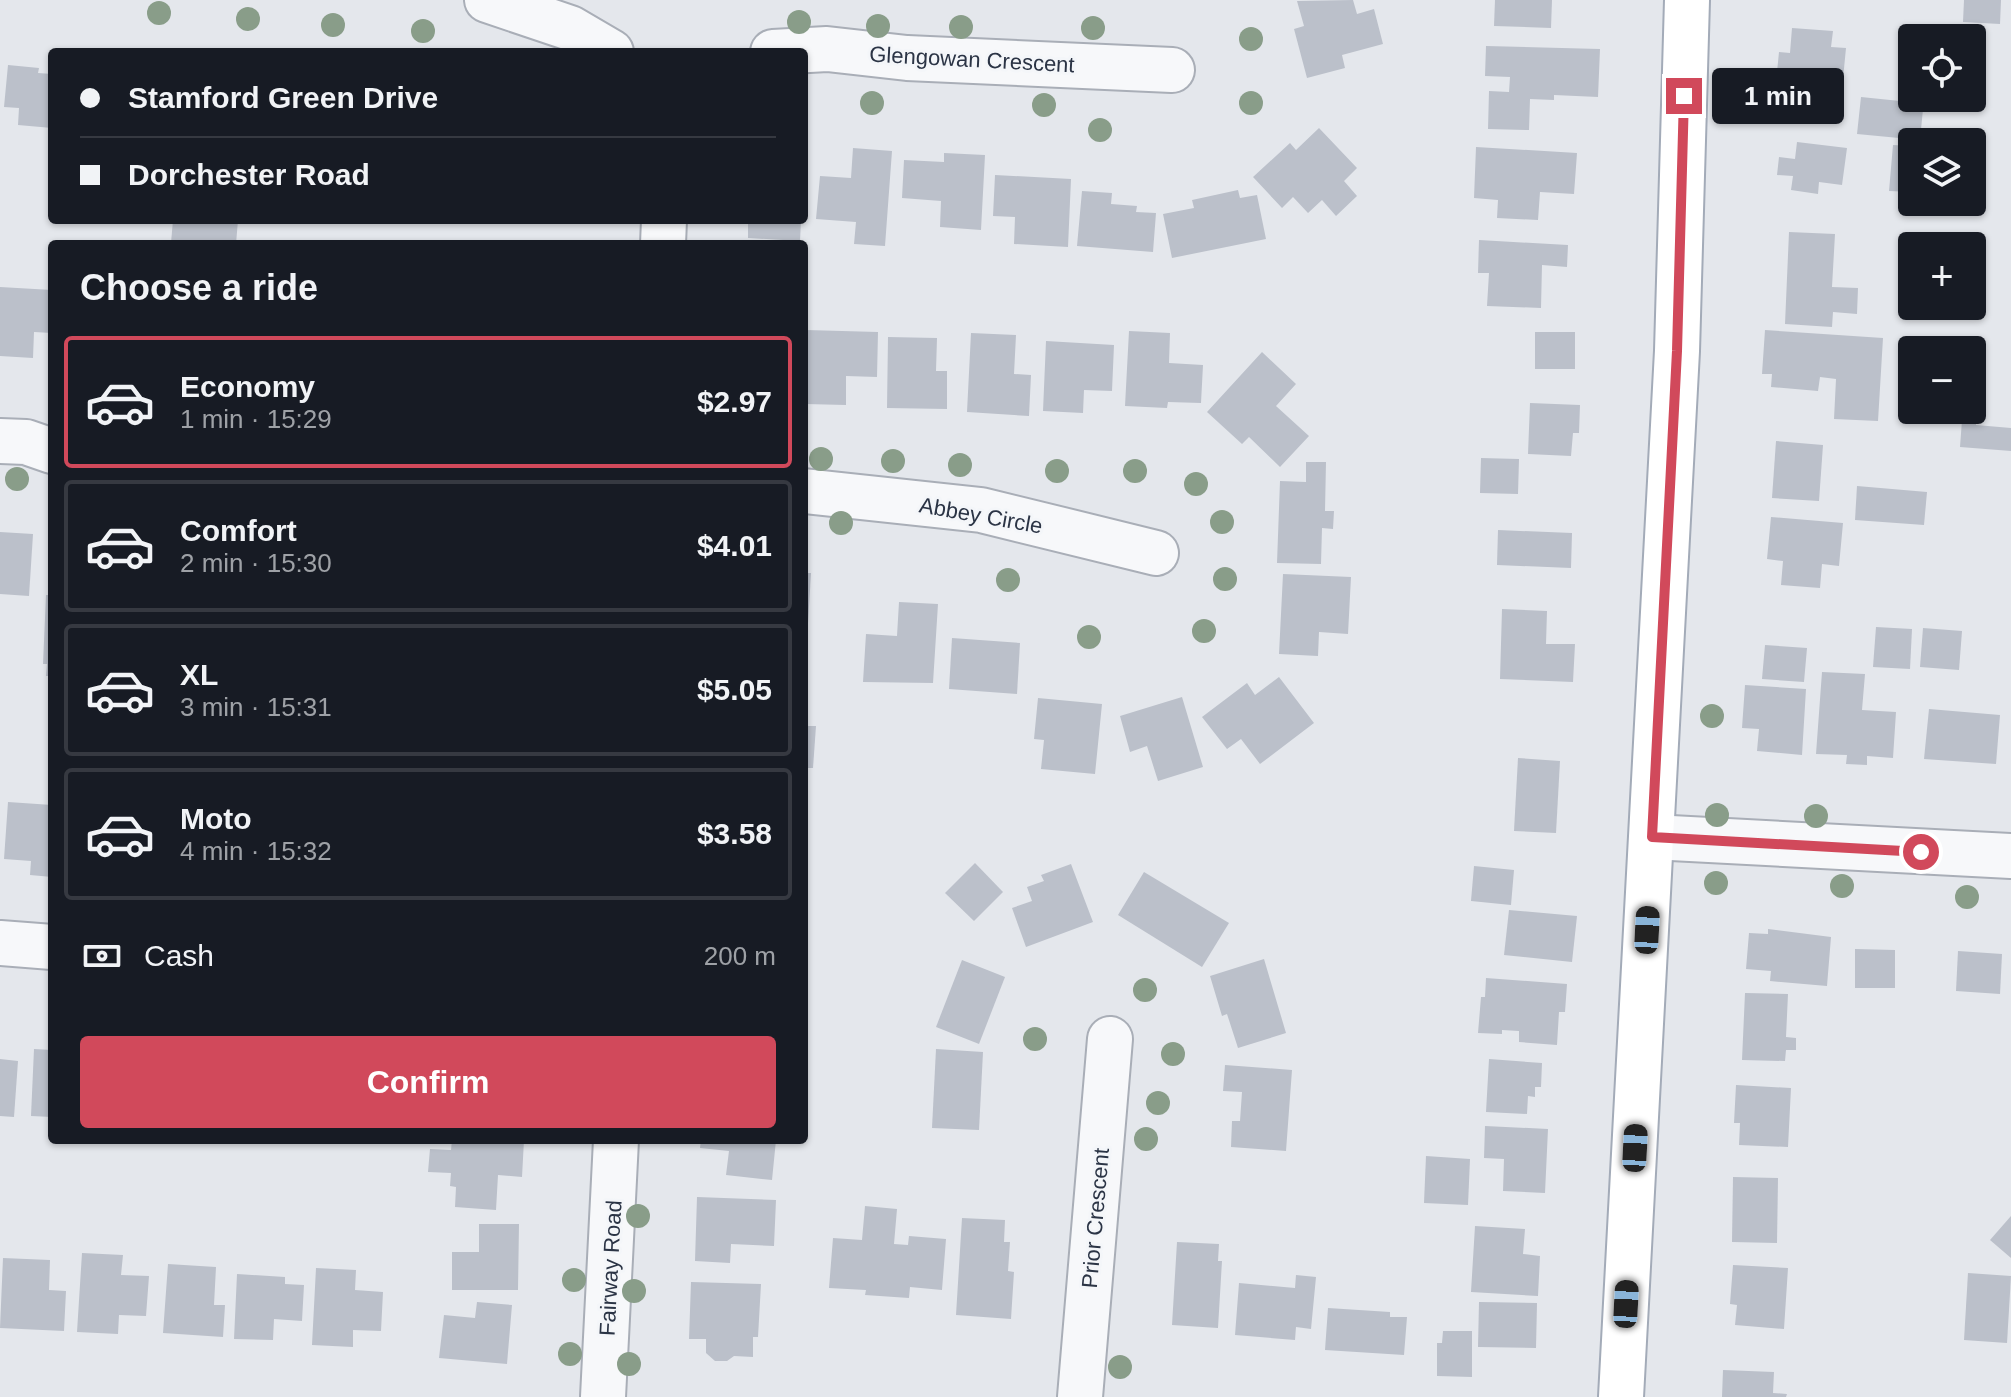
<!DOCTYPE html>
<meta charset="utf-8">
<style>
body{margin:0;font-family:Helvetica,sans-serif;background:#242831;color:#f1f3f6;height:100vh;display:flex;flex-direction:column;font-size:30px;white-space:nowrap}
*{box-sizing:border-box;margin:0}
p{font-size:26px;color:#9ea1a6}
.icon{flex:none;width:44px;height:44px;fill:none;stroke:currentColor;stroke-width:2;stroke-linecap:round;stroke-linejoin:round}
.map{position:relative;flex:1;overflow:hidden}
.drawer{position:absolute;left:48px;top:240px;width:760px;height:904px;display:flex;flex-direction:column;background:#171b24;border-radius:8px;box-shadow:0 2px 6px #0004}
.drawer>*{flex:none}
.banner{position:absolute;left:48px;top:48px;width:760px;height:176px;border-radius:8px;box-shadow:0 2px 6px #0004;display:grid;align-content:center;height:176px;padding:0 32px;background:#171b24}
.controls{position:absolute;left:1898px;top:24px;display:grid;gap:16px}
.controls a{display:grid;place-items:center;width:88px;height:88px;border-radius:8px;background:#171b24;box-shadow:0 2px 6px #0004;font-size:40px}
.end{position:absolute;width:36px;height:36px;margin:-18px;border:10px solid #d1495b;background:#fff;box-shadow:0 0 0 4px #fff}
.from{border-radius:50%}
.bubble{position:absolute;height:56px;border-radius:8px;background:#171b24;box-shadow:0 2px 6px #0004;font-size:26px;font-weight:600;line-height:56px;text-align:center}
.car{position:absolute;width:24px;height:48px;margin:-24px -12px;border-radius:10px;box-shadow:0 0 6px 2px #0007;background:linear-gradient(#222 24%,#8ab4d8 0 40%,#222 0 76%,#8ab4d8 0 86%,#222 0)}
.banner b{display:flex;align-items:center;gap:28px;height:76px;font-size:30px}
.banner b+b{border-top:2px solid #363941}
.banner i{width:20px;height:20px;background:#f1f3f6}
ul{padding:0;list-style:none}
li{display:flex;align-items:center;gap:24px;height:132px;margin:0 16px 12px;padding:0 16px;border:4px solid #363941;border-radius:8px}
li div{flex:1}
li b{display:block;font-size:30px}
li em{font-style:normal;font-weight:600}
li.on{border-color:#d1495b}
li>.icon{width:72px;height:72px;stroke-width:1.5}
h2{padding:0 32px;font-size:36px;line-height:96px}
.pay{display:flex;align-items:center;gap:20px;height:88px;padding:0 32px;font-size:30px}
.pay p{margin-inline-start:auto}
.primary-button{display:flex;gap:16px;margin-top:auto;padding:16px 32px}
.primary-button a{flex:1;height:92px;border-radius:8px;background:#d1495b;color:#fff;font-size:32px;font-weight:600;line-height:92px;text-align:center}
.map>svg:first-child{display:block}
.building{fill:#bbc0ca}
.lines{fill:none;stroke-linecap:round;stroke-linejoin:round}
.minor-casing{stroke:#a9aeb7;stroke-width:48}
.major-casing{stroke:#a3abb8;stroke-width:48}
.minor{stroke:#f7f8fa;stroke-width:44}
.major{stroke:#fff;stroke-width:44}
.tree{fill:#899d89}
.route{stroke:#d1495b;stroke-width:10}
.labels{text-anchor:middle;stroke-width:6;stroke-linejoin:round;paint-order:stroke}
.street-label{font-size:22px;fill:#2b3445;stroke:#f4f6f9}
</style>
<div class="map">
<svg width="2011" height="1397" viewBox="0 0 2011 1397">
<rect width="100%" height="100%" fill="#e4e7ec"/>
<!-- building -->
<g class="building">
<path d="M1353,0L1357,14L1374,9L1383,44L1342,55L1345,68L1307,78L1294,29L1304,26L1297,1Z"/>
<path d="M1495,0H1552L1551,28L1494,26Z"/>
<path d="M1964,0H2001L2000,24L1963,22Z"/>
<path d="M1792,28L1833,31L1831,47L1846,48L1842,89L1828,88L1827,104L1787,101L1789,72H1777L1779,52L1790,53Z"/>
<path d="M1486,46L1600,49L1598,97L1554,95V100L1530,99L1529,130L1488,129L1489,91L1509,92L1510,77L1485,76Z"/>
<path d="M8,65L39,68L38,73L52,74V128L18,125L19,108L4,107Z"/>
<path d="M1861,97L1900,101V107L1923,109L1920,140L1857,134Z"/>
<path d="M1319,128L1357,168L1344,181L1357,196L1336,216L1322,200L1308,213L1293,197L1282,208L1253,177L1290,143L1296,150Z"/>
<path d="M1797,142L1847,148L1842,185L1819,182L1818,194L1791,190L1793,176L1777,175L1779,157L1795,159Z"/>
<path d="M1893,145L1912,146V192L1889,191Z"/>
<path d="M1476,147L1577,153L1574,194L1540,192L1538,220L1497,218L1498,200L1474,198Z"/>
<path d="M853,148L892,151L885,246L854,244L856,222L816,219L820,176L851,178Z"/>
<path d="M1972,151L1980,152L1976,195H1972Z"/>
<path d="M944,153L985,155L981,230L940,227L941,201L902,198L904,160L944,162Z"/>
<path d="M995,175L1071,179L1068,247L1014,244L1015,217L993,216Z"/>
<path d="M1238,190L1240,198L1257,195L1266,239L1172,258L1163,214L1194,208L1192,200Z"/>
<path d="M1082,191L1112,193L1111,204L1137,206L1136,212L1156,213L1153,252L1077,246Z"/>
<path d="M173,220H238L236,244L171,243Z"/>
<path d="M748,220H801L800,241L748,238Z"/>
<path d="M1789,232L1835,234L1832,287L1858,288L1857,314L1833,312L1832,327L1785,324Z"/>
<path d="M1479,240L1568,245L1567,267L1542,265L1541,308L1487,306L1489,273H1478Z"/>
<path d="M0,287L52,290V333L34,332L33,358L0,356Z"/>
<path d="M806,330L878,332L877,377L846,376V405L805,404Z"/>
<path d="M1765,330L1883,338L1878,421L1834,419L1836,379L1820,377L1818,391L1771,387L1772,374H1762Z"/>
<path d="M1129,331L1170,333L1169,363L1203,365L1201,403L1168,402L1167,408L1125,406Z"/>
<rect x="1535" y="332" width="40" height="37"/>
<path d="M971,333L1016,335L1014,374L1031,375L1029,416L967,412Z"/>
<path d="M888,337L937,338L936,371H947V409L887,408Z"/>
<path d="M1046,341L1114,345L1112,391L1084,390L1083,413L1043,411Z"/>
<path d="M1262,352L1296,384L1276,406L1309,436L1280,467L1249,437L1242,444L1207,412Z"/>
<path d="M1530,403L1580,405L1579,433H1573L1571,456L1528,454Z"/>
<path d="M1962,420H1976V425L2011,428V451L1960,447Z"/>
<path d="M1776,441L1823,445L1819,501L1772,498Z"/>
<path d="M1481,458L1519,459L1518,494L1480,493Z"/>
<path d="M1306,462H1326L1325,511H1334L1333,529L1322,528L1321,564L1277,563L1280,481L1306,482Z"/>
<path d="M1857,486L1927,492L1924,525L1855,520Z"/>
<path d="M1771,517L1843,523L1839,566L1822,564L1820,588L1781,585L1783,561L1767,559Z"/>
<path d="M1498,530L1572,533L1571,568L1497,565Z"/>
<path d="M0,532L33,534L29,596L0,594Z"/>
<path d="M804,573H811L808,623H804Z"/>
<path d="M1283,574L1351,577L1348,634L1319,632L1318,656L1279,654Z"/>
<path d="M46,595H52V676H46L47,664H43Z"/>
<path d="M899,602L938,604L933,683L863,682L866,634L897,636Z"/>
<path d="M1502,609L1547,611L1546,644H1575L1573,682L1500,679Z"/>
<path d="M1876,627L1912,629L1910,669L1873,667Z"/>
<path d="M1923,628L1962,631L1959,670L1920,667Z"/>
<path d="M952,638L1020,643L1017,694L949,689Z"/>
<path d="M1765,645L1807,648L1804,682L1762,679Z"/>
<path d="M1822,672L1865,674L1862,710L1896,712L1893,758L1867,756V765L1846,764L1847,755L1816,754Z"/>
<path d="M1279,677L1314,723L1260,764L1241,739L1227,749L1202,717L1247,683L1255,695Z"/>
<path d="M1745,685L1806,689L1802,755L1757,751L1759,729L1742,728Z"/>
<path d="M1182,697L1203,767L1158,781L1147,746L1130,752L1120,716Z"/>
<path d="M1038,698L1102,704L1095,774L1041,769L1044,740L1034,739Z"/>
<path d="M1929,709L2000,715L1996,764L1924,759Z"/>
<path d="M804,726H816L813,768H804Z"/>
<path d="M1518,758L1560,761L1556,833L1514,831Z"/>
<path d="M8,802L52,805V877L30,875L31,861L4,859Z"/>
<path d="M975,863L1003,892L974,921L945,893Z"/>
<path d="M1071,864L1093,922L1026,947L1012,908L1032,901L1027,887L1044,881L1041,875Z"/>
<path d="M1474,866L1514,870L1511,905L1471,901Z"/>
<path d="M1144,872L1229,923L1202,967L1118,915Z"/>
<path d="M1509,910L1577,916L1572,962L1504,955Z"/>
<path d="M1768,929L1831,937L1827,986L1770,981L1771,971L1746,969L1749,933L1768,934Z"/>
<path d="M1855,949L1895,950V988H1855Z"/>
<path d="M1958,951L2002,954L2000,994L1956,991Z"/>
<path d="M1264,959L1286,1033L1238,1048L1227,1014L1222,1016L1210,976Z"/>
<path d="M962,960L1005,977L979,1044L936,1027Z"/>
<path d="M1486,978L1567,984L1565,1012H1559L1557,1045L1519,1042V1031L1502,1030V1034L1478,1033L1481,997H1485Z"/>
<path d="M1745,993L1788,994L1786,1037L1796,1038V1050H1786L1785,1061L1742,1060Z"/>
<path d="M34,1049L52,1050V1117L31,1116Z"/>
<path d="M936,1049L983,1052L979,1130L932,1128Z"/>
<path d="M0,1059L18,1061L14,1117L0,1116Z"/>
<path d="M1489,1059L1542,1063L1541,1087H1535V1097L1528,1096L1527,1114L1486,1112Z"/>
<path d="M1225,1065L1292,1070L1286,1151L1231,1147L1232,1121H1240L1242,1092L1223,1091Z"/>
<path d="M1736,1085L1791,1088L1788,1147L1739,1145L1740,1123H1734Z"/>
<path d="M1485,1126L1548,1129L1545,1193L1503,1191L1504,1159L1484,1158Z"/>
<path d="M452,1140H524L522,1177L498,1175L496,1210L455,1207L456,1187L450,1186L451,1173L428,1172L430,1149L451,1150Z"/>
<path d="M701,1140H776L772,1180L726,1175L729,1151L700,1148Z"/>
<path d="M1426,1156L1470,1159L1468,1205L1424,1203Z"/>
<path d="M1733,1177L1778,1178L1777,1243L1732,1242Z"/>
<path d="M697,1197L776,1200L774,1246L731,1244L730,1263L695,1261Z"/>
<path d="M865,1206L897,1209L894,1244L908,1245L909,1236L946,1239L942,1290L910,1287L909,1298L865,1295L866,1290L829,1288L833,1238L862,1240Z"/>
<path d="M2011,1216V1258L1990,1240Z"/>
<path d="M962,1218L1005,1220L1004,1242H1010L1008,1271L1014,1272L1011,1319L956,1315Z"/>
<path d="M479,1224H519L518,1290H452V1252H479Z"/>
<path d="M1475,1226L1525,1229L1523,1254L1540,1256L1538,1296L1471,1292Z"/>
<path d="M1177,1242L1219,1244L1218,1261H1222L1218,1328L1172,1325Z"/>
<path d="M82,1253L123,1255L121,1275L149,1276L146,1316L119,1315L118,1334L77,1332Z"/>
<path d="M3,1258L50,1260L49,1290L66,1291L64,1331L0,1328Z"/>
<path d="M168,1264L216,1267L214,1305H225L223,1337L163,1333Z"/>
<path d="M1733,1265L1788,1268L1784,1329L1735,1325L1737,1305L1730,1304Z"/>
<path d="M316,1268L356,1270L355,1290L383,1292L381,1331L353,1330V1347L312,1345Z"/>
<path d="M1968,1273L2011,1276L2007,1343L1964,1340Z"/>
<path d="M237,1274L285,1277V1284L304,1285L302,1321L274,1319L273,1340L234,1339Z"/>
<path d="M1296,1275L1316,1277L1311,1329L1296,1327L1295,1340L1235,1335L1239,1283L1295,1288Z"/>
<path d="M691,1282L761,1284L758,1337H753V1357L734,1356L727,1361H715L706,1353V1339H689Z"/>
<path d="M477,1302L512,1305L507,1364L439,1358L444,1315L475,1318Z"/>
<path d="M1479,1302L1537,1303L1536,1348L1478,1347Z"/>
<path d="M1328,1308L1390,1312V1317H1407L1404,1355L1325,1350Z"/>
<path d="M1443,1331H1472V1377L1437,1376V1343H1442Z"/>
<path d="M1723,1370L1774,1372L1773,1393L1787,1394L1786,1397H1722Z"/>
</g>
<g class="lines">
<!-- minor casing -->
<g class="minor-casing">
<g id="minor">
<path d="M487,0L570,28L611,52"/>
<path d="M773,52L827,49L907,58L1172,70"/>
<path d="M663,244L664,220"/>
<path d="M0,441L26,442L52,451"/>
<path d="M804,491L981,510L1156,553"/>
<path d="M1652,837L2011,856"/>
<path d="M0,943L52,947"/>
<path d="M603,1397L616,1140"/>
<path d="M1080,1397L1110,1039"/>
</g>
</g>
<!-- major casing -->
<g class="major-casing">
<path id="major" d="M1621,1397L1677,351L1687,0"/>
</g>
<!-- minor -->
<use href="#minor" class="minor"/>
<!-- major -->
<use href="#major" class="major"/>
</g>
<!-- trees -->
<g class="tree">
<circle cx="159" cy="13" r="12"/>
<circle cx="248" cy="19" r="12"/>
<circle cx="799" cy="22" r="12"/>
<circle cx="333" cy="25" r="12"/>
<circle cx="878" cy="26" r="12"/>
<circle cx="961" cy="27" r="12"/>
<circle cx="1093" cy="28" r="12"/>
<circle cx="423" cy="31" r="12"/>
<circle cx="1251" cy="39" r="12"/>
<circle cx="872" cy="103" r="12"/>
<circle cx="1251" cy="103" r="12"/>
<circle cx="1044" cy="105" r="12"/>
<circle cx="1100" cy="130" r="12"/>
<circle cx="821" cy="459" r="12"/>
<circle cx="893" cy="461" r="12"/>
<circle cx="960" cy="465" r="12"/>
<circle cx="1057" cy="471" r="12"/>
<circle cx="1135" cy="471" r="12"/>
<circle cx="17" cy="479" r="12"/>
<circle cx="1196" cy="484" r="12"/>
<circle cx="1222" cy="522" r="12"/>
<circle cx="841" cy="523" r="12"/>
<circle cx="1225" cy="579" r="12"/>
<circle cx="1008" cy="580" r="12"/>
<circle cx="1204" cy="631" r="12"/>
<circle cx="1089" cy="637" r="12"/>
<circle cx="1712" cy="716" r="12"/>
<circle cx="1717" cy="815" r="12"/>
<circle cx="1816" cy="816" r="12"/>
<circle cx="1716" cy="883" r="12"/>
<circle cx="1842" cy="886" r="12"/>
<circle cx="1967" cy="897" r="12"/>
<circle cx="1145" cy="990" r="12"/>
<circle cx="1035" cy="1039" r="12"/>
<circle cx="1173" cy="1054" r="12"/>
<circle cx="1158" cy="1103" r="12"/>
<circle cx="1146" cy="1139" r="12"/>
<circle cx="638" cy="1216" r="12"/>
<circle cx="574" cy="1280" r="12"/>
<circle cx="634" cy="1291" r="12"/>
<circle cx="570" cy="1354" r="12"/>
<circle cx="629" cy="1364" r="12"/>
<circle cx="1120" cy="1367" r="12"/>
</g>
<g class="lines">
<!-- route -->
<path class="route" d="M1684,96L1677,351L1652,837L1921,852"/>
</g>
<g class="labels">
<!-- street labels -->
<g class="street-label">
<text transform="translate(972 59) rotate(3)" y="8">Glengowan Crescent</text>
<text transform="translate(981 515) rotate(10)" y="8">Abbey Circle</text>
<text transform="translate(1095 1218) rotate(-85)" y="8">Prior Crescent</text>
<text transform="translate(610 1268) rotate(-87)" y="8">Fairway Road</text>
</g>
</g>
</svg>
<div class="controls">
<a><svg class="icon" aria-label="locate" viewBox="0 0 24 24"><circle cx="12" cy="12" r="6"/><path d="M12 2v4M12 18v4M2 12h4M18 12h4"/></svg></a>
<a><svg class="icon" aria-label="layers" viewBox="0 0 24 24"><path d="M12 4l9 5-9 5-9-5zM3 14l9 5 9-5"/></svg></a>
<a>+</a>
<a>−</a>
</div>
<i class="end from" style="left:1921px;top:852px"></i>
<i class="end" style="left:1684px;top:96px"></i>
<div class="bubble" style="left:1712px;top:68px;width:132px">1 min</div>
<i class="car" style="left:1647px;top:930px;rotate:3deg"></i>
<i class="car" style="left:1635px;top:1148px;rotate:3deg"></i>
<i class="car" style="left:1626px;top:1304px;rotate:3deg"></i>
<div class="banner">
<b><i class="from"></i>Stamford Green Drive</b>
<b><i></i>Dorchester Road</b>
</div>
<section class="drawer">
<h2>Choose a ride</h2>
<ul>
<li class="on"><svg class="icon" aria-label="car" viewBox="0 0 24 24"><path d="M5 17H2v-5l4-1 3-4h7l3 4 3 1v5h-3M9 17h6M6 11h13"/><circle cx="7" cy="17" r="2"/><circle cx="17" cy="17" r="2"/></svg><div><b>Economy</b><p>1 min · 15:29</p></div><em>$2.97</em></li>
<li><svg class="icon" aria-label="car" viewBox="0 0 24 24"><path d="M5 17H2v-5l4-1 3-4h7l3 4 3 1v5h-3M9 17h6M6 11h13"/><circle cx="7" cy="17" r="2"/><circle cx="17" cy="17" r="2"/></svg><div><b>Comfort</b><p>2 min · 15:30</p></div><em>$4.01</em></li>
<li><svg class="icon" aria-label="car" viewBox="0 0 24 24"><path d="M5 17H2v-5l4-1 3-4h7l3 4 3 1v5h-3M9 17h6M6 11h13"/><circle cx="7" cy="17" r="2"/><circle cx="17" cy="17" r="2"/></svg><div><b>XL</b><p>3 min · 15:31</p></div><em>$5.05</em></li>
<li><svg class="icon" aria-label="car" viewBox="0 0 24 24"><path d="M5 17H2v-5l4-1 3-4h7l3 4 3 1v5h-3M9 17h6M6 11h13"/><circle cx="7" cy="17" r="2"/><circle cx="17" cy="17" r="2"/></svg><div><b>Moto</b><p>4 min · 15:32</p></div><em>$3.58</em></li>
</ul>
<div class="pay"><svg class="icon" aria-label="cash" viewBox="0 0 24 24"><path d="M3 7h18v10H3z"/><circle cx="12" cy="12" r="2"/></svg>Cash<p>200 m</p></div>
<div class="primary-button"><a>Confirm</a></div>
</section>
</div>
